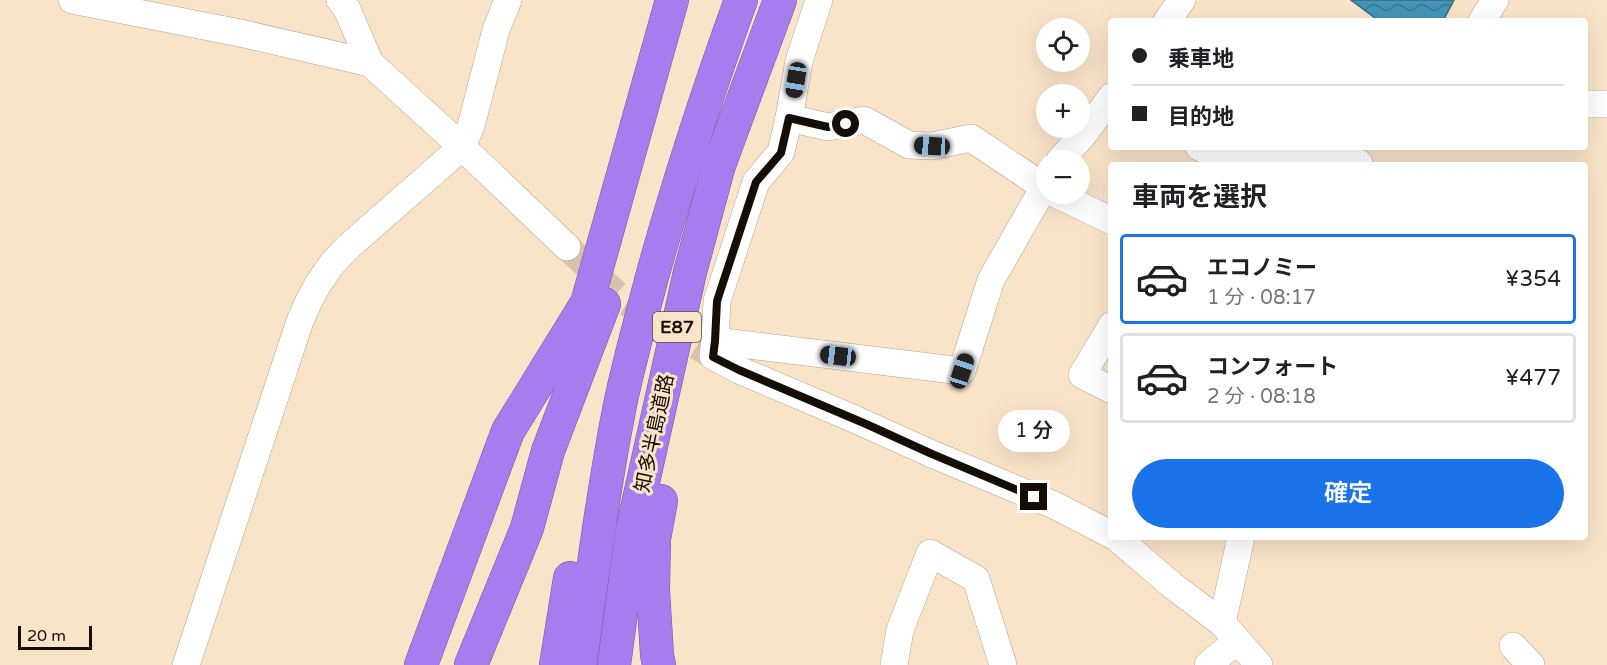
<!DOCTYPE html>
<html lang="ja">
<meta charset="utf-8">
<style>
body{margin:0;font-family:"Varela Round","Noto Sans JP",sans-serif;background:#f2f2f2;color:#202124;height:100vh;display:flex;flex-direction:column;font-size:22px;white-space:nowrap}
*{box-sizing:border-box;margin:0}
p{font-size:20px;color:#757577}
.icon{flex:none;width:33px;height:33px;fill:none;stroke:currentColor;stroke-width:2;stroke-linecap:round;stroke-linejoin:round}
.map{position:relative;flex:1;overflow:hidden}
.panel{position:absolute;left:1108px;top:162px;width:480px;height:378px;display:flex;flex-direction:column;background:#fff;border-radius:6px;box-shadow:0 6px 24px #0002}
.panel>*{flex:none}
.banner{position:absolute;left:1108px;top:18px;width:480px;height:132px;border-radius:6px;box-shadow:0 6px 24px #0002;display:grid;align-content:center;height:132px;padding:0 24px;background:#fff}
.tools{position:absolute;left:1036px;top:18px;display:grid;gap:12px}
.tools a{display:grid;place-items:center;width:54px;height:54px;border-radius:50%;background:#fff;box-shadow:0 6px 24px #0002;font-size:30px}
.scale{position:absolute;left:18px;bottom:15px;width:74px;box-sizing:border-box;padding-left:6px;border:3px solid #150e06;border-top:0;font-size:16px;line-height:21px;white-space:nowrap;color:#150e06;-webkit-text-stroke:4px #f9e3c9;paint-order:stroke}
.end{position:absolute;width:27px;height:27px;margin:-14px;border:8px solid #150e06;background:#fff;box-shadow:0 0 0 3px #fff}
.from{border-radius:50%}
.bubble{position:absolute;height:42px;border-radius:21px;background:#fff;box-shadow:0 6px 24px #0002;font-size:20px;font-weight:600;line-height:42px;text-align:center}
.car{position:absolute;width:18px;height:36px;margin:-18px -9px;border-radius:8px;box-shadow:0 0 4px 2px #0007;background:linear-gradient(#222 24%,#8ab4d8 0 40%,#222 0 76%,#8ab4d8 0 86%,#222 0)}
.banner b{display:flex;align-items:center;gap:21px;height:57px;font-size:22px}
.banner b+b{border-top:2px solid #e0e0e0}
.banner i{width:15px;height:15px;background:#202124}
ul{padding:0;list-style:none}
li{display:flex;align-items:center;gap:18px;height:90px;margin:0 12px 9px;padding:0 12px;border:3px solid #e0e0e0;border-radius:6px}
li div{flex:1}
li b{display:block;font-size:22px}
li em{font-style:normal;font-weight:600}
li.selected{border-color:#1a73e8}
li>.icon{width:54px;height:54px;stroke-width:1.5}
h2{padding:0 24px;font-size:27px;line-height:72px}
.action{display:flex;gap:12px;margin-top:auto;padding:12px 24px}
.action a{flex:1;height:69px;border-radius:36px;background:#1a73e8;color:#fff;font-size:24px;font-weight:600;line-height:69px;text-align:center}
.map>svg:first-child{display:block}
.water{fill:url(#water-waves);stroke:#366d82;stroke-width:1.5}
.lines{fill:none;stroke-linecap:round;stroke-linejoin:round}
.minor-tunnel{stroke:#d7c3ac;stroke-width:27;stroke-dasharray:27 14;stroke-linecap:butt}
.minor-casing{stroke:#b7a38a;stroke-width:28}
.motorway-casing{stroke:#73569d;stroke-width:34}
.minor{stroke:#fff;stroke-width:27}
.motorway{stroke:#a67dee;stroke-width:33}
.route{stroke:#150e06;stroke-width:8}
.labels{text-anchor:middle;stroke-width:6;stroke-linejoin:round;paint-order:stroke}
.shield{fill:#f9e3c9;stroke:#594e40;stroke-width:1.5}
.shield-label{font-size:18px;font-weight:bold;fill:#150e06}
.street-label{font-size:20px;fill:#150e06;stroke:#f9e3c9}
</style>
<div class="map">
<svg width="1607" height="665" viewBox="0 0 1607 665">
<defs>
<pattern id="water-waves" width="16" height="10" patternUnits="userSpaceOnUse" patternTransform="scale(1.5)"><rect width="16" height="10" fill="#4496b7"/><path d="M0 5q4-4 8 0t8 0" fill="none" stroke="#387993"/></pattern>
</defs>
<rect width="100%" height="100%" fill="#f9e3c9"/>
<!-- water -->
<path class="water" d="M1351,0H1454L1443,21H1379Z"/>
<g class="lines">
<!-- minor-tunnel -->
<path class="minor-tunnel" d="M567,247L624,301L713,356"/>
<!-- minor casing -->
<g class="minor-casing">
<g id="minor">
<path d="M72,0L240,33L370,63"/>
<path d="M340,0L347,9L370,63L462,147L567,247"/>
<path d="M819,0L799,61L789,118L781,152L756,182L717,301L715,341L962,371L991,280L1047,182"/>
<path d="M1167,21L1182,0"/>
<path d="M1482,21L1495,0"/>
<path d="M1586,104H1607"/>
<path d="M789,118L828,127L864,120L909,145L932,146L971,138L1047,189"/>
<path d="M1199,147L1221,158L1331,154L1359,163"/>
<path d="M1060,160L1083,135L1112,96"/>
<path d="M1056,194L1112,221"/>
<path d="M1112,325L1082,375L1112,390"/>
<path d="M715,341L713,356L739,370L852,418L932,454L1054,505L1112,535"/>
<path d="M1116,537L1173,586L1222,623L1259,665"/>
<path d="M1222,623L1241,537"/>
<path d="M1513,646L1531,665"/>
<path d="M186,665L300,321L309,301L318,284L332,264L347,248L462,147L471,126L496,30L508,0"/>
<path d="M894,665L900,630L930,553L976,579L1003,665"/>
<path d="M1208,665L1237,641"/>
</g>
</g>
<!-- motorway casing -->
<g class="motorway-casing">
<g id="motorway">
<path d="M421,665L508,431L587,303L672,0"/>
<path d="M471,665L527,528L548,451L604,304"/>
<path d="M556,665L570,578"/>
<path d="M580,665C592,578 603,491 620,405C629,362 641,319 652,277C678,183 708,91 741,0"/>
<path d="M614,665L632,531L690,272L719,165L780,0"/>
<path d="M659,665L657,655L653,590L654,539L661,501"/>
</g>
</g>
<!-- minor -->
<use href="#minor" class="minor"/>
<!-- motorway -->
<use href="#motorway" class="motorway"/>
</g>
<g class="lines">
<!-- route -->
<path class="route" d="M846,124L828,127L789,118L781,153L756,182L717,301L715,341L713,357L739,370L866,424L932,454L1034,497"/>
</g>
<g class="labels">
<!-- shield labels -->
<rect class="shield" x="653" y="312" width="48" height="30" rx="4.5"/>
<g class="shield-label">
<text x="677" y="333">E87</text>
</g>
<!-- street labels -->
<g class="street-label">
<text transform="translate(654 433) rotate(-78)" y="7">知多半島道路</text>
</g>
</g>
</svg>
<div class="tools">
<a><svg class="icon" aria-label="locate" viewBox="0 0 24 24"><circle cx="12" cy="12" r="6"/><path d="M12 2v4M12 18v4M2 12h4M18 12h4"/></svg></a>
<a>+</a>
<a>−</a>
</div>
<div class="scale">20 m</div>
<i class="end from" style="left:846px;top:124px"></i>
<i class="end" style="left:1034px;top:497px"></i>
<div class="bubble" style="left:998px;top:410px;width:72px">1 分</div>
<i class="car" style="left:796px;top:80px;rotate:189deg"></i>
<i class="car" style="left:932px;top:146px;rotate:273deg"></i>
<i class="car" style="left:838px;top:356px;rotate:277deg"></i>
<i class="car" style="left:962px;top:371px;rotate:18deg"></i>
<div class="banner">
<b><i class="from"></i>乗車地</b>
<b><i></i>目的地</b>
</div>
<section class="panel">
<h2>車両を選択</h2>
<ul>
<li class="selected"><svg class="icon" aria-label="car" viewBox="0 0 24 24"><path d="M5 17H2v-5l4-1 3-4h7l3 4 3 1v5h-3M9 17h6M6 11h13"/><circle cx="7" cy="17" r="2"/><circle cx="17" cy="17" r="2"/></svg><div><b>エコノミー</b><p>1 分 · 08:17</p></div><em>¥354</em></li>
<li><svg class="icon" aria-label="car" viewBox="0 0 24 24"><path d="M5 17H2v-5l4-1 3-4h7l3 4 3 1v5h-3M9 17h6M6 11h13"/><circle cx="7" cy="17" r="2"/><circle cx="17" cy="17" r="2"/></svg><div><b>コンフォート</b><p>2 分 · 08:18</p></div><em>¥477</em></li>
</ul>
<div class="action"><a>確定</a></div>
</section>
</div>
